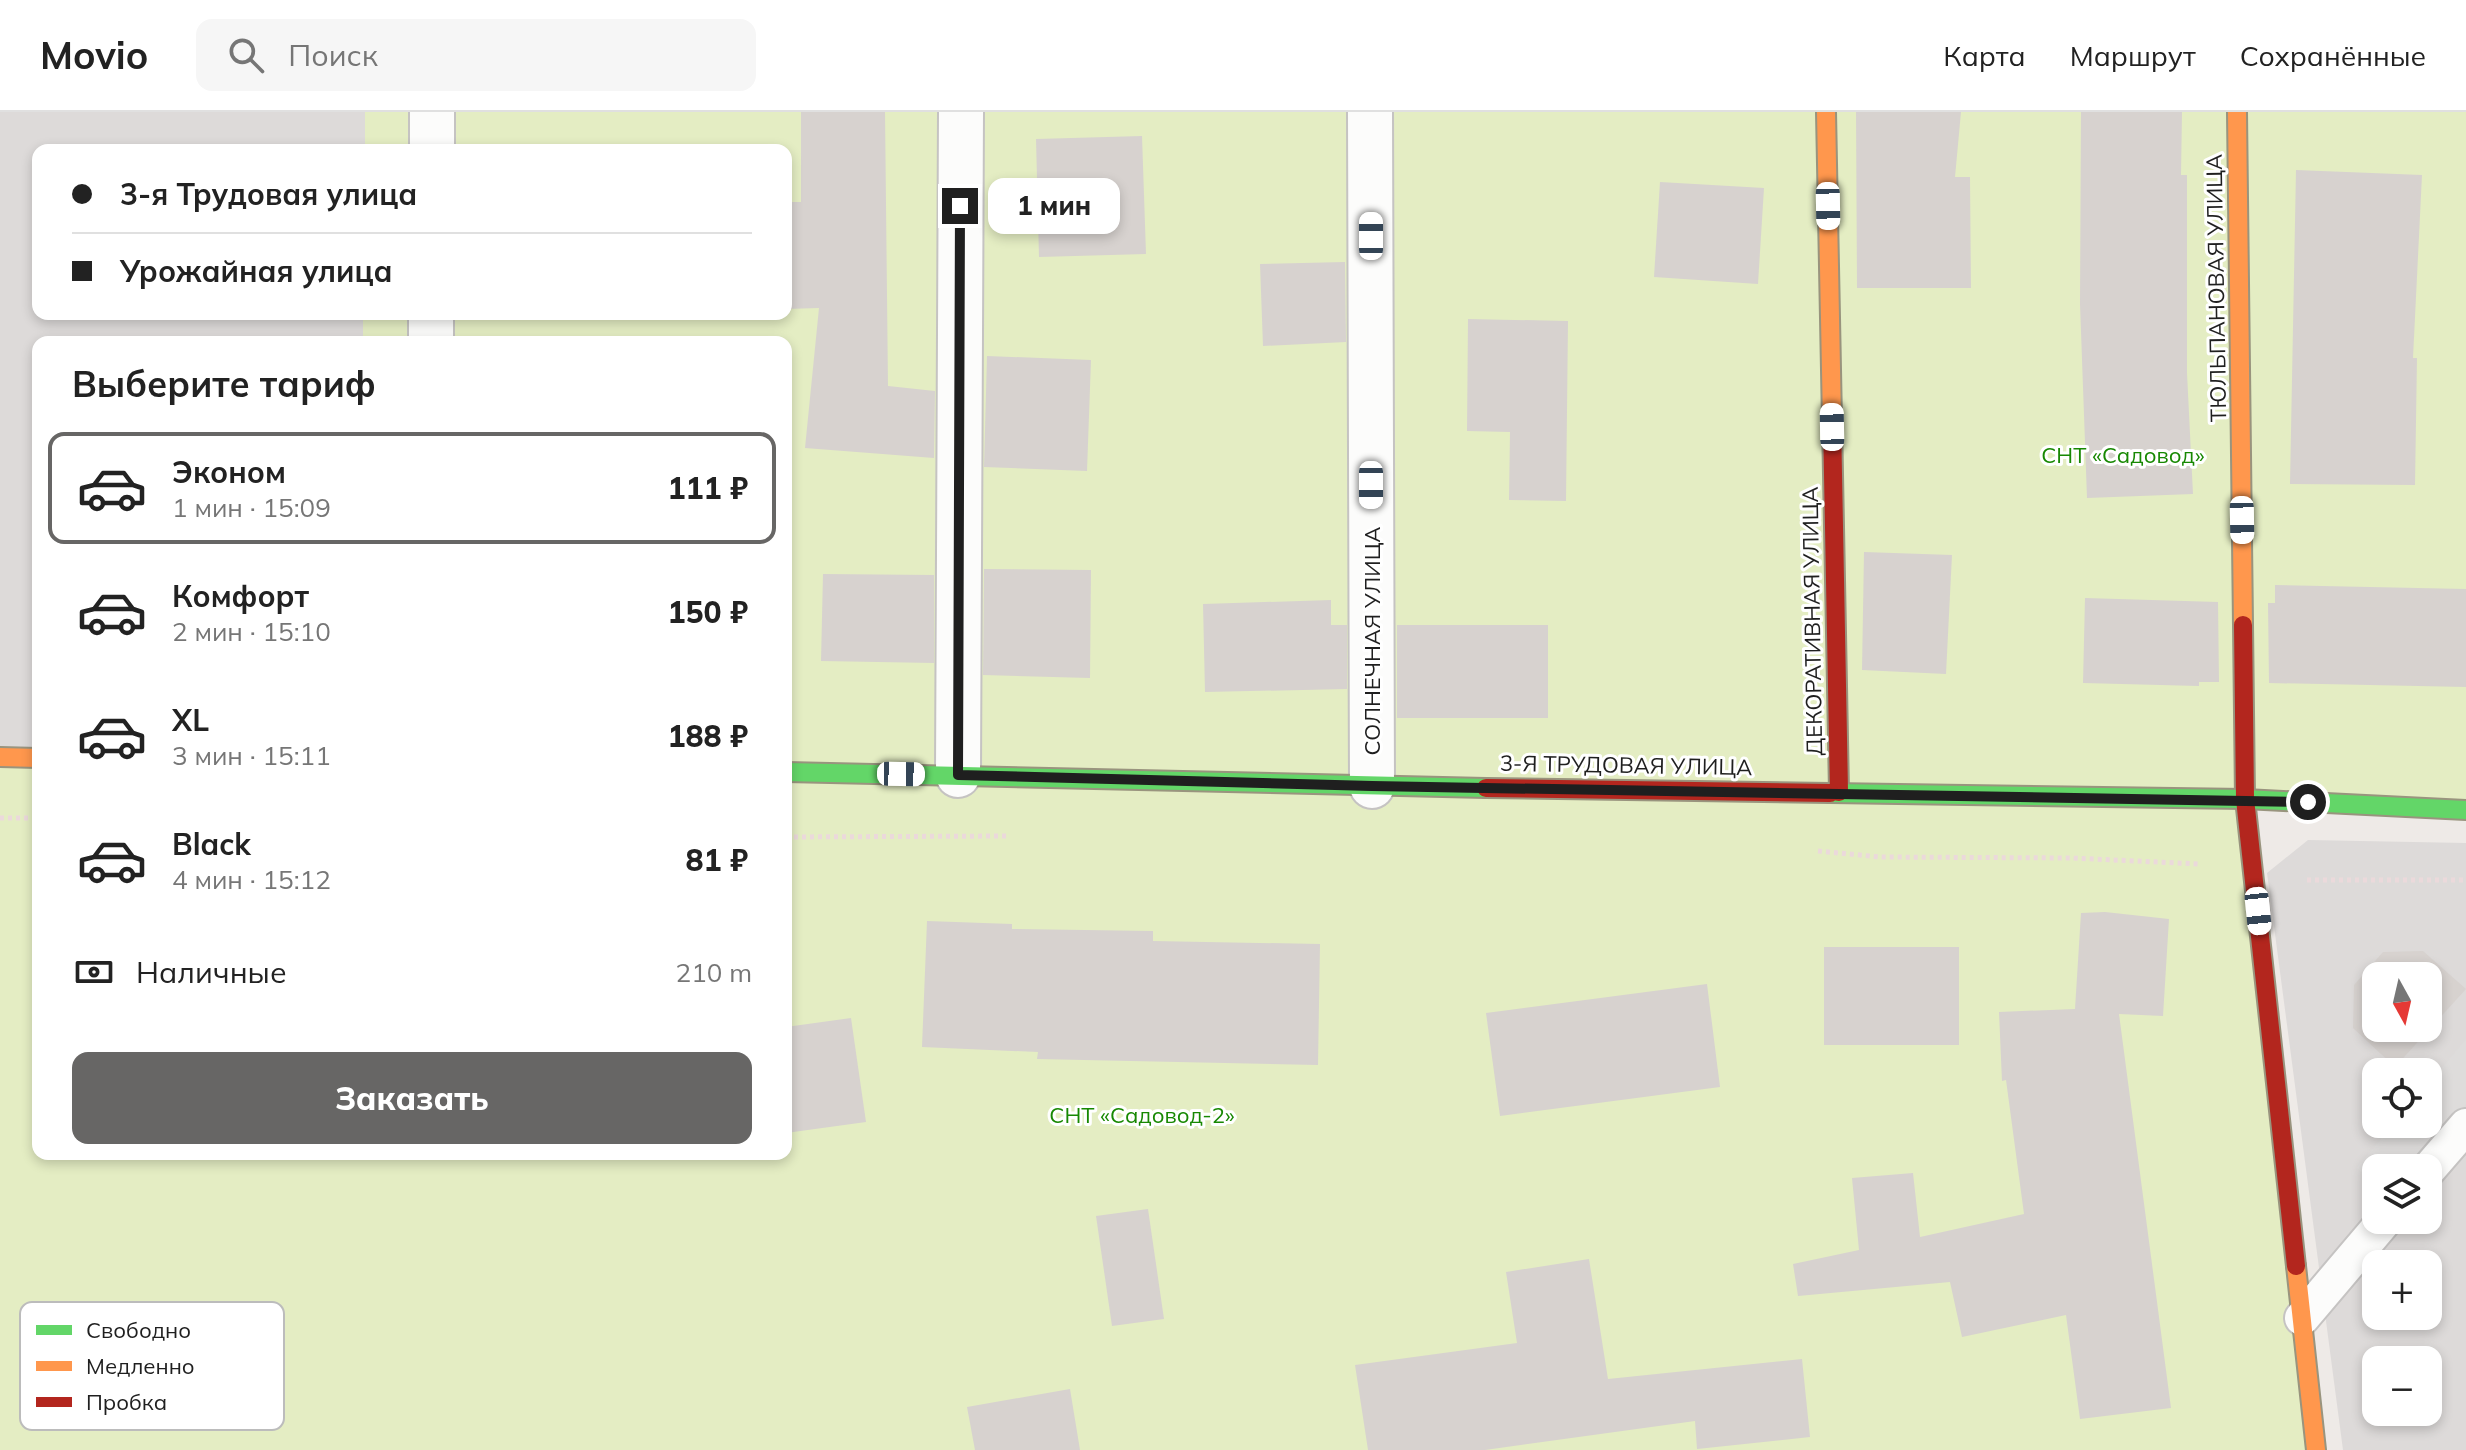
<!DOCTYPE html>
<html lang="ru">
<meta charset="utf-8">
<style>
body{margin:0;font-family:Mulish,sans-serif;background:#f6f6f6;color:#222;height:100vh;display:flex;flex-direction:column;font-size:30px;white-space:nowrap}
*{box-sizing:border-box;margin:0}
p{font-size:26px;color:#767676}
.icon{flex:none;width:44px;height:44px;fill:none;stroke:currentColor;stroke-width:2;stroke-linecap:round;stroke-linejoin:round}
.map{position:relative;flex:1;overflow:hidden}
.sheet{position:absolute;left:32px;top:224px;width:760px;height:824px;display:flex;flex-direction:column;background:#fff;border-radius:16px;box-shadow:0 4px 12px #0003}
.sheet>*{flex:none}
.top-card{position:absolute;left:32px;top:32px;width:760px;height:176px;border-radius:16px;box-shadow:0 4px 12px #0003;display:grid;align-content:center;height:176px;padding:0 40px;background:#fff}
.needle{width:52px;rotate:172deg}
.controls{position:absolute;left:2362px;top:850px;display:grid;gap:16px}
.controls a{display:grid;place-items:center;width:80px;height:80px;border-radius:16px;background:#fff;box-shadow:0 4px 12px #0003;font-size:40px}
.end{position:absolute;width:36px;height:36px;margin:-18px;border:10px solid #1f1f1f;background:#fff;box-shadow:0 0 0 4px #fff}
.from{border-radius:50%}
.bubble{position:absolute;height:56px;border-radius:16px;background:#fff;box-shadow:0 4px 12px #0003;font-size:26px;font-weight:800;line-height:56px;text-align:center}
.car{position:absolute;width:24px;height:48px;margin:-24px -12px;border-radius:10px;box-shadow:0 0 6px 2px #0007;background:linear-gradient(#fff 24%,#345 0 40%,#fff 0 76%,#345 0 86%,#fff 0)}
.top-card b{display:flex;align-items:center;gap:28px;height:76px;font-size:30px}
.top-card b+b{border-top:2px solid #e0e0e0}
.top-card i{width:20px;height:20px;background:#222}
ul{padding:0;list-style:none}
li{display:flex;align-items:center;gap:24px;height:112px;margin:0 16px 12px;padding:0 24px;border:4px solid transparent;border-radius:16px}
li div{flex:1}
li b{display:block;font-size:30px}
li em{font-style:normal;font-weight:800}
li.on{border-color:#676665}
li>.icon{width:72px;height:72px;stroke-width:1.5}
h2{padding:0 40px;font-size:36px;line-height:96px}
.pay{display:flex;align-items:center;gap:20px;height:88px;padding:0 40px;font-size:30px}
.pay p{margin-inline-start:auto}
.button{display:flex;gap:16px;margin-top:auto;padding:16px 40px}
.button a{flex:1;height:92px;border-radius:16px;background:#676665;color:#fff;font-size:32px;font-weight:800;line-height:92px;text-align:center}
header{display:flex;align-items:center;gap:48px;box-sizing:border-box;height:112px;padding:0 40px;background:#fff;border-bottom:2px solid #e0e0e0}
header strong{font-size:38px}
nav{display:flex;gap:44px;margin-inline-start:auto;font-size:28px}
.search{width:560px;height:72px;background:#f6f6f6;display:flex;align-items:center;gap:20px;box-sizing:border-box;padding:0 28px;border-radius:16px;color:#767676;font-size:30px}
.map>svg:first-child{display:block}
.residential{fill:#dddad9;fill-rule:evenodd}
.grass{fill:#e4edc3}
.parking{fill:#dedcdb}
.building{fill:#d7d2cf;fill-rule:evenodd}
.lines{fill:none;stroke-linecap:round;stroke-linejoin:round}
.lane-casing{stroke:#c5c3c2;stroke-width:38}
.street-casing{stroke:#c5c3c2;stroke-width:48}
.fast-casing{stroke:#99947e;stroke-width:22}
.slow-casing{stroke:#99947e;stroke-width:22}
.jam-casing{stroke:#99947e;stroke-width:22}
.path{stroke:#ebd9db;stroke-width:5;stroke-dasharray:4 4;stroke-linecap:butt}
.lane{stroke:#fcfcfb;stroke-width:34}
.street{stroke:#fcfcfb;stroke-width:44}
.fast{stroke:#63d668;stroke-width:18}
.slow{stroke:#ff974d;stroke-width:18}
.jam{stroke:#b3261e;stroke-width:18}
.route{stroke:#1f1f1f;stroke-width:10}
.labels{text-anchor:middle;stroke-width:6;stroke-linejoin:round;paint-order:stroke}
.street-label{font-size:22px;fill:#1f1f1f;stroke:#fff}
.park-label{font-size:22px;fill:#178802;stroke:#fff}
.key{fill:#fff;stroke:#bcbcbc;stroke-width:2}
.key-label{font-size:22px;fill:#1f1f1f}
</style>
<header>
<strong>Movio</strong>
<div class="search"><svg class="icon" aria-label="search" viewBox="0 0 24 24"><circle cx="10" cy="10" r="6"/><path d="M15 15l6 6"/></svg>Поиск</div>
<nav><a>Карта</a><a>Маршрут</a><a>Сохранённые</a></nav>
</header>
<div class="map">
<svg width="2466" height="1338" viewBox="0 0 2466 1338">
<rect width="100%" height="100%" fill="#eeeae7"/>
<!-- residential -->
<g class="residential">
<path d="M0,0H365V38H38V202H363V230H38V646L0,645Z"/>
<path d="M2308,728L2466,731V1338H2343L2267,761ZM2376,864H2428V916H2376ZM2376,960H2428V1012H2376ZM2376,1056H2428V1108H2376ZM2376,1152H2428V1204H2376ZM2376,1248H2428V1300H2376Z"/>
</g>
<!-- grass -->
<path class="grass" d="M365,0H2466V690L2246,687L2324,1338H0V645L38,646V1042H786V230H363V202H786V38H365Z"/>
<!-- parking -->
<path class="parking" d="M2466,927V992L2411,1056H2376V1072L2356,1056L2394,1012H2428V972Z"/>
<!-- building -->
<g class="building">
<path d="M801,0H885L888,274L935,279L934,346L805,336L819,196L786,197V90H801Z"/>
<path d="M1856,0H1961L1955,65H1970L1971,176H1857Z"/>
<path d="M2081,0H2182L2181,63H2187V261L2193,382L2087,386L2080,192Z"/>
<path d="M1142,24L1146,142L1039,145L1036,27Z"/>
<path d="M2296,58L2422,63L2413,246H2417L2415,373L2290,372Z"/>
<path d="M1660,70L1764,76L1758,172L1654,165Z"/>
<path d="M1345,150L1346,230L1263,234L1260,152Z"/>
<path d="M1468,207L1568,209L1566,389L1509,388L1510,320L1467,319Z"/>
<path d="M987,244L1091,248L1087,359L984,355Z"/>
<path d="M1864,440L1952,443L1946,562L1862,558Z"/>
<path d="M984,457L1091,458L1090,566L983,563Z"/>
<path d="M823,462L934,463V551L821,549Z"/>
<path d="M2275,473L2466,477V575L2269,571L2268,491H2275Z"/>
<path d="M2085,486L2218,490L2219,570H2199V574L2083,571Z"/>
<path d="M1331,488V513H1347V577L1205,580L1203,492Z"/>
<rect x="1397" y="513" width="151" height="93"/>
<path d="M2105,800L2169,807L2163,904L2119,902L2171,1296L2080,1307L2066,1203L1962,1225L1950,1170L1798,1184L1793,1152L1859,1138L1852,1066L1913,1061L1920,1125L2024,1102L2006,968L2002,969L1999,900L2075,897L2081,801Z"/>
<path d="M927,809L1012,812V817L1153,819V829L1320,832L1318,953L1037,947L1038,940L922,935Z"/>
<rect x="1824" y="835" width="135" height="98"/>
<path d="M2423,839L2466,877L2395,955L2353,916L2354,873L2383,840ZM2376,864H2428V916H2376Z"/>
<path d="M1707,872L1720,975L1500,1004L1486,901Z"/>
<path d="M851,906L866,1010L786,1021V915Z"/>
<path d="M1148,1097L1164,1207L1112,1214L1096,1104Z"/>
<path d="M1589,1147L1608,1267L1802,1247L1810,1325L1697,1337L1695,1309L1485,1338H1368L1355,1253L1517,1231L1506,1160Z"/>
<path d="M1070,1277L1080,1338H975L967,1295Z"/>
</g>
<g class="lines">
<!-- lane casing -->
<g class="lane-casing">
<g id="lane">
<path d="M2428,1058L2466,1014"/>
<path d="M2302,1206L2385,1108"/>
</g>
</g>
<!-- street casing -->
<g class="street-casing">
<g id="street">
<path d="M1370,0L1372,674"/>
<path d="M432,38V0"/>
<path d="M431,230V202"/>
<path d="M958,663L961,0"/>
</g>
</g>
<!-- fast casing -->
<g class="fast-casing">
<g id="fast">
<path d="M786,660L1486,676"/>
<path d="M1830,681L2245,687L2466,698"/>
</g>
</g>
<!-- slow casing -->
<g class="slow-casing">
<g id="slow">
<path d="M1826,0L1832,309"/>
<path d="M2237,0L2243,513"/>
<path d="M0,645L38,646"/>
<path d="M2296,1154L2316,1338"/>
</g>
</g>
<!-- jam casing -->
<g class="jam-casing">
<g id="jam">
<path d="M1832,309L1839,680"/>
<path d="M2243,513L2245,687L2296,1154"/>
<path d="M1486,676L1830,681"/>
</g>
</g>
<!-- path -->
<g class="path">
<path d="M0,706H38"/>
<path d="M786,725L1008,724"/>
<path d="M1818,739L1880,745L2071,746L2200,752"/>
<path d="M2307,768H2466"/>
</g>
<!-- lane -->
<use href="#lane" class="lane"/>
<!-- street -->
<use href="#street" class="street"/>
<!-- fast -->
<use href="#fast" class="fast"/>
<!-- slow -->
<use href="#slow" class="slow"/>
<!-- jam -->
<use href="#jam" class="jam"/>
</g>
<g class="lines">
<!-- route -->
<path class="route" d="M960,94L958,663L1372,674L2308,690"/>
</g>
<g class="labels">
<!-- street labels -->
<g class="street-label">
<text transform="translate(2216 176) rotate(-91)" y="8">ТЮЛЬПАНОВАЯ УЛИЦА</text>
<text transform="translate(1812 509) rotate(-91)" y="8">ДЕКОРАТИВНАЯ УЛИЦА</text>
<text transform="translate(1372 529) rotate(-90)" y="8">СОЛНЕЧНАЯ УЛИЦА</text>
<text transform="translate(1626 653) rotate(1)" y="8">3-Я ТРУДОВАЯ УЛИЦА</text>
</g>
<!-- park labels -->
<g class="park-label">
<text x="2123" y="351">СНТ «Садовод»</text>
<text x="1142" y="1011">СНТ «Садовод-2»</text>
</g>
</g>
<!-- legend -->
<rect x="20" y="1190" width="264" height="128" rx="12" class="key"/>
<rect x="36" y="1213" width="36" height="10" fill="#63d668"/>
<rect x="36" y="1249" width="36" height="10" fill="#ff974d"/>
<rect x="36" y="1285" width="36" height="10" fill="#b3261e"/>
<g class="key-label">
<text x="86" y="1226">Свободно</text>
<text x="86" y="1262">Медленно</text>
<text x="86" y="1298">Пробка</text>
</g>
</svg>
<div class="controls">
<a><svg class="needle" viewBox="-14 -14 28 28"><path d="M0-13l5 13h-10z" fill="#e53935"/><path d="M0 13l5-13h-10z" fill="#767676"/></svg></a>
<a><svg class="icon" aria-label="locate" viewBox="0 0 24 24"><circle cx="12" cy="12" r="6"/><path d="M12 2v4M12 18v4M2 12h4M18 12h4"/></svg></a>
<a><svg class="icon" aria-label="layers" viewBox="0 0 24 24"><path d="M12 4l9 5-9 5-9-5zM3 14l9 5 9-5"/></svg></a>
<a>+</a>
<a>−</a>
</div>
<i class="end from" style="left:2308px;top:690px"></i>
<i class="end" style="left:960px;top:94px"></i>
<div class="bubble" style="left:988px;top:66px;width:132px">1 мин</div>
<i class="car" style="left:1828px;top:94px;rotate:179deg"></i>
<i class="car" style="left:1371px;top:124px;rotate:0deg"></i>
<i class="car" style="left:1832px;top:315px;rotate:359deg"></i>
<i class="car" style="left:1371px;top:373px;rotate:180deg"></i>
<i class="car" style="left:2242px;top:408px;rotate:179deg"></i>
<i class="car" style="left:901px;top:662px;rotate:91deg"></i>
<i class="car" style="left:2258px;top:799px;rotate:174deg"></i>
<div class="top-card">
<b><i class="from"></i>3-я Трудовая улица</b>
<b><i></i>Урожайная улица</b>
</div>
<section class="sheet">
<h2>Выберите тариф</h2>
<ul>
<li class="on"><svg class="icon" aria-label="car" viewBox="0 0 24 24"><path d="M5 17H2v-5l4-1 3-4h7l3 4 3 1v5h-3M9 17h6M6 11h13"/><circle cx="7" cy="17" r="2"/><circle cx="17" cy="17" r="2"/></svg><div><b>Эконом</b><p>1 мин · 15:09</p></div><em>111 ₽</em></li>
<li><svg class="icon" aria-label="car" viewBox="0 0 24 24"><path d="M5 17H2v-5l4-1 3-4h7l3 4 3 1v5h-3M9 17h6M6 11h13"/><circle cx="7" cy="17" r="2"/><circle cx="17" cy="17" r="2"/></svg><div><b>Комфорт</b><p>2 мин · 15:10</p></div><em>150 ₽</em></li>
<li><svg class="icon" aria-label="car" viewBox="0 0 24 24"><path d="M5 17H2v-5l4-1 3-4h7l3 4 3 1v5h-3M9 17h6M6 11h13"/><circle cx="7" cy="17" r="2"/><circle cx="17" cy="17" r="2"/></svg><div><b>XL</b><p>3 мин · 15:11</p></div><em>188 ₽</em></li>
<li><svg class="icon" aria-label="car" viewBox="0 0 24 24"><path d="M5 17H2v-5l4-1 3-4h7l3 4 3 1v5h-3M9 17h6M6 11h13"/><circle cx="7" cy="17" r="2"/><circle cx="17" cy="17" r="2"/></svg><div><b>Black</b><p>4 мин · 15:12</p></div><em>81 ₽</em></li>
</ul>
<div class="pay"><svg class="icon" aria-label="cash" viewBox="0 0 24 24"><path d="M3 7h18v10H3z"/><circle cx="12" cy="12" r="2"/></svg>Наличные<p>210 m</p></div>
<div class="button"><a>Заказать</a></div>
</section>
</div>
